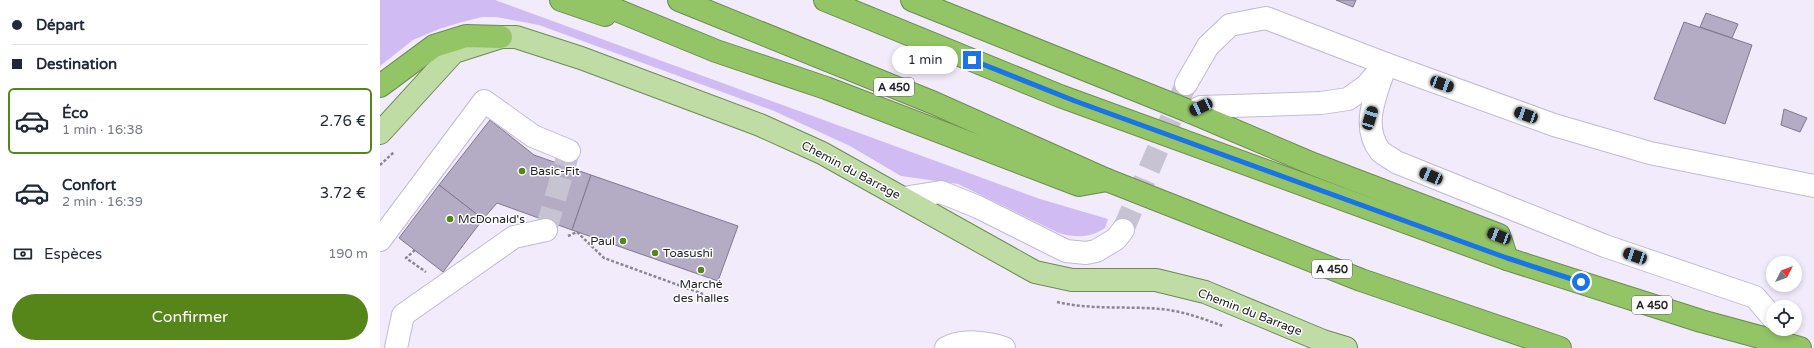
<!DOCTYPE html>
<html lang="fr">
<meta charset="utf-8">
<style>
body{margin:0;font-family:"Varela Round",sans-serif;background:#f6f6f7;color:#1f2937;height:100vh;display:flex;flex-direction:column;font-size:15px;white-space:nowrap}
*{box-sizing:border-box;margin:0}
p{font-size:13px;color:#747a83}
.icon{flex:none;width:22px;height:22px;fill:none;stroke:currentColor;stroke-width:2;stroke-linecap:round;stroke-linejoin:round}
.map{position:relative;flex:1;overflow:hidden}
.panel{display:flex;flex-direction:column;background:#fff;width:380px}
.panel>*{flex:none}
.hud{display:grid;align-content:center;height:88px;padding:0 12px;background:#fff}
.needle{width:26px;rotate:48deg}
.tools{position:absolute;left:1386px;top:256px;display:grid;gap:8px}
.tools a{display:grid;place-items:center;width:36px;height:36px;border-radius:50%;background:#fff;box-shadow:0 2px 6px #0003;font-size:20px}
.end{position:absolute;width:18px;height:18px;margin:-9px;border:5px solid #1a73e8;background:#fff;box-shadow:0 0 0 2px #fff}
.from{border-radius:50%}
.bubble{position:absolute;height:28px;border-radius:14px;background:#fff;box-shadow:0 2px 6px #0003;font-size:13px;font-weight:600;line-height:28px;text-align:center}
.car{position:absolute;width:12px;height:24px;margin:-12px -6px;border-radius:5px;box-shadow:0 0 3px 1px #0007;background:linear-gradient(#222 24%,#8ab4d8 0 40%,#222 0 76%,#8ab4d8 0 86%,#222 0)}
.hud b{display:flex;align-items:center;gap:14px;height:38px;font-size:15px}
.hud b+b{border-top:1px solid #e0e1e3}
.hud i{width:10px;height:10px;background:#1f2937}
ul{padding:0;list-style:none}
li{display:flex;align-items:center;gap:12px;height:66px;margin:0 8px 6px;padding:0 4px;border:2px solid transparent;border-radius:6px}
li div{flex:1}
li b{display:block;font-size:15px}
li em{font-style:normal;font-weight:600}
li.active{border-color:#568619}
li>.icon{width:36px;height:36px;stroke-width:1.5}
.pay{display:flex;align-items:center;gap:10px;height:44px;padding:0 12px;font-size:15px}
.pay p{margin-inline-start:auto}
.primary-button{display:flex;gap:8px;margin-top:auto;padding:8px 12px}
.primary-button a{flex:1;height:46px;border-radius:24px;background:#568619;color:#fff;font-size:16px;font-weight:600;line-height:46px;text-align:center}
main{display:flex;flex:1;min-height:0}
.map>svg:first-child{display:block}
.green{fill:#d0bcf3}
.building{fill:#b4abc4;stroke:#817990}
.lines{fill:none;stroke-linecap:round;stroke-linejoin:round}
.minor-tunnel{stroke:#c8c3d2;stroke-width:22;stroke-dasharray:22 11;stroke-linecap:butt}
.minor-casing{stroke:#c3bad3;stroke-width:24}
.major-casing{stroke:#6d8c52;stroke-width:24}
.highway-casing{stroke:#6d8c52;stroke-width:24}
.path{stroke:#8a8692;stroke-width:2.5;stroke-dasharray:3 2;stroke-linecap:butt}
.minor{stroke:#fff;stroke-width:22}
.major{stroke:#bedca3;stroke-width:22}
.highway{stroke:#93c466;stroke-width:22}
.route{stroke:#1a73e8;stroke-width:5}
.poi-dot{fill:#568619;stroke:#fff;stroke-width:1.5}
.labels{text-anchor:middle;stroke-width:3;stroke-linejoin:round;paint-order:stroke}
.shield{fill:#fff;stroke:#67656b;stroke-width:1}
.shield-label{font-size:11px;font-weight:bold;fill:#26232c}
.street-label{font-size:12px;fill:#26232c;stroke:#fff}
.poi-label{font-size:12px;fill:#26232c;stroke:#fff;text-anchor:start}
</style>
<main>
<section class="panel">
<div class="hud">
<b><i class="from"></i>Départ</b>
<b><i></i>Destination</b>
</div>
<ul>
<li class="active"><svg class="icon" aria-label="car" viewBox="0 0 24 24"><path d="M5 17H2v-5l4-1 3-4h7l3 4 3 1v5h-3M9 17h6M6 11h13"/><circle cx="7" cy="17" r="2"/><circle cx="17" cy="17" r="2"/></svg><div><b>Éco</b><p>1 min · 16:38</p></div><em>2.76 €</em></li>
<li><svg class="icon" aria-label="car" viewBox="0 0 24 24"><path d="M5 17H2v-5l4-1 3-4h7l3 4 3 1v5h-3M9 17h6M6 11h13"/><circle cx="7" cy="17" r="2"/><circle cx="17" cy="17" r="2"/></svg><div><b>Confort</b><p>2 min · 16:39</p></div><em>3.72 €</em></li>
</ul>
<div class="pay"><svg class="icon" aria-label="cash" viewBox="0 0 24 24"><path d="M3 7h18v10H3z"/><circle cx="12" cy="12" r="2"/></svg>Espèces<p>190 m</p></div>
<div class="primary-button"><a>Confirmer</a></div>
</section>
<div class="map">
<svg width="1434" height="348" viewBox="0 0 1434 348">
<rect width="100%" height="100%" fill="#f1ebfb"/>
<!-- green -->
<path class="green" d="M0,0H115L660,199L728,219L725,228C710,238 696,238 679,233L578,184L521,176L470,146L394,111L159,25L116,17H102L82,22L59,29L33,40L0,66Z"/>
<!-- building -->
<g class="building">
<path d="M956,0H976L973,7Z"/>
<path d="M1326,13L1358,24L1352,38L1320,27Z"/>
<path d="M1304,22L1372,45L1345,124L1274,99Z"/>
<path d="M1404,109L1427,118L1420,132L1401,125Z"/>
<path d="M110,120L154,155L211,175L192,230L117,203L103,219L59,185Z"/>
<path d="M211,175L358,226L338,281L192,230Z"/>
<path d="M59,185L103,219L63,272L19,238Z"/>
</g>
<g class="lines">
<!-- minor-tunnel -->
<g class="minor-tunnel">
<path d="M166,230L189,151"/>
<path d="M743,230L806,84"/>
</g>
<!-- minor casing -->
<g class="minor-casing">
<g id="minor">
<path d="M1006,64C997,92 980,125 1000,151C1004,155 1011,158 1016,162L1225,246L1375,297L1393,318"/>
<path d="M806,84L828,46L850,25L886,18L1006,64L1174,125L1270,153L1434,186"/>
<path d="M811,112L821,107L941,103L968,99L986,86L1002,68"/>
<path d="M523,198L561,192L598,207L686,251L706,253L716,251L736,239L743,230"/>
<path d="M0,240L104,101L153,136L189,151"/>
<path d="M16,348L23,315L134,237L166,230"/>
<path d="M566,348C582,339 608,342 624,348"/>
</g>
</g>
<!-- major casing -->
<g class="major-casing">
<path id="major" d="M0,133L74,52L121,37H136L201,58L380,125L442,153L655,272L692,280H776L825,292L943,341L966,348"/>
</g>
<!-- highway casing -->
<g class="highway-casing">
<g id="highway">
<path d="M181,0L225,15"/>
<path d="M212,0L336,51L446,88L699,185L727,180"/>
<path d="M299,0L554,103L727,180L981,280L1180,348"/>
<path d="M445,0L680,96L1127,259L1321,321L1420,348"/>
<path d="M532,0L811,112L933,164L1119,235L1127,259"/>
<path d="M0,86L54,46L86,36L121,37"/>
</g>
</g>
<!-- path -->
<g class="path">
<path d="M0,165L14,152"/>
<path d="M188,236L197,232L224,258L323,294"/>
<path d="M35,250L26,258L46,272"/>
<path d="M677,302C711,310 747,306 781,309C803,311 824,319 843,326"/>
</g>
<!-- minor -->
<use href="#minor" class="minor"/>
<!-- major -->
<use href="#major" class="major"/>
<!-- highway -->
<use href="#highway" class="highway"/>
</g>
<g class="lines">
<!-- route -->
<path class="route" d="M592,60L695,101L1127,258L1201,282"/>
</g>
<!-- markers -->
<g class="poi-dot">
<circle cx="142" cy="171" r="4"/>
<circle cx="70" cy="219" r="4"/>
<circle cx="243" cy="241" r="4"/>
<circle cx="275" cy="253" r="4"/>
<circle cx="321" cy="270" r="4"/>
</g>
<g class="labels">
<!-- shield labels -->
<g class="shield">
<rect x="494" y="78" width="40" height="18" rx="3"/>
<rect x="932" y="260" width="40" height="18" rx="3"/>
<rect x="1252" y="296" width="40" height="18" rx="3"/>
</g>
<g class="shield-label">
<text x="514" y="91">A 450</text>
<text x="952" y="273">A 450</text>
<text x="1272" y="309">A 450</text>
</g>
<!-- street labels -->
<g class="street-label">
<text transform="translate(471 170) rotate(28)" y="4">Chemin du Barrage</text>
<text transform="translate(870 312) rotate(21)" y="4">Chemin du Barrage</text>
</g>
<!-- poi labels -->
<g class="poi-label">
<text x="150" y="175">Basic-Fit</text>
<text x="78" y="223">McDonald's</text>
<text x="235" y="245" text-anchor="end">Paul</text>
<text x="283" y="257">Toasushi</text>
<text x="321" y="288" text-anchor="middle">Marché<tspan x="321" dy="14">des halles</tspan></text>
</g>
</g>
</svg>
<div class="tools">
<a><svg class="needle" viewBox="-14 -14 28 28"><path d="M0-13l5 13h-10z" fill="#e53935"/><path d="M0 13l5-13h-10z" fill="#747a83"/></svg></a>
<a><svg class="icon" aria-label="locate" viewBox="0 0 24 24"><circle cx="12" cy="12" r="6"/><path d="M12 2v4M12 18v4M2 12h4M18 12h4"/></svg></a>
</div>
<i class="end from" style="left:1201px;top:282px"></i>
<i class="end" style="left:592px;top:60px"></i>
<div class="bubble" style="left:512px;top:46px;width:66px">1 min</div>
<i class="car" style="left:1062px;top:84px;rotate:110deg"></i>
<i class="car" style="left:821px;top:107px;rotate:245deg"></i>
<i class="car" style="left:1146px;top:115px;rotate:290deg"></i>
<i class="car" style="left:990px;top:118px;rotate:17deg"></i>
<i class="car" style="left:1051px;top:176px;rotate:293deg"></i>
<i class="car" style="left:1119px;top:236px;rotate:291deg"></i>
<i class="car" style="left:1255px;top:256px;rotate:289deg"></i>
</div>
</main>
